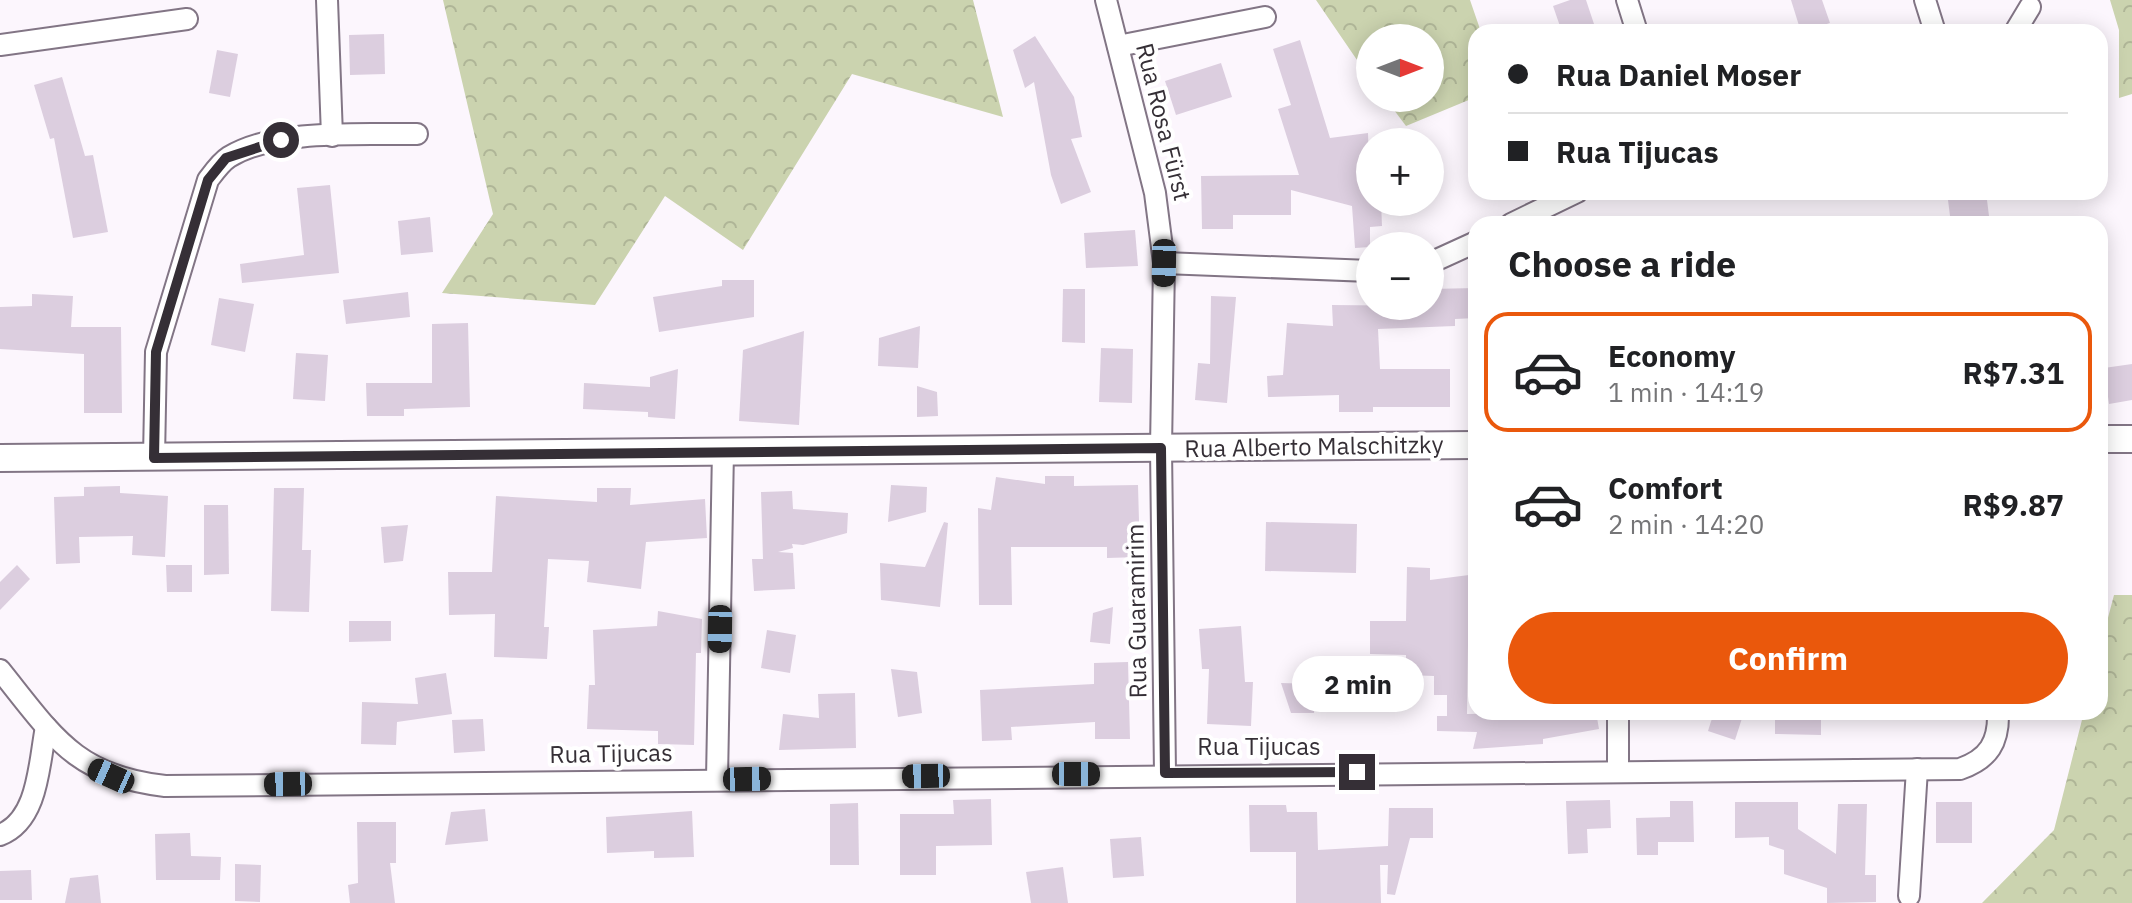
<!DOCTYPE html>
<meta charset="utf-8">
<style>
body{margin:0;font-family:"IBM Plex Sans",sans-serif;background:#f6f6f6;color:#202124;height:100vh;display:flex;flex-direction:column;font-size:30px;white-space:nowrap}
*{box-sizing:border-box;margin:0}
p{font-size:26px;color:#757577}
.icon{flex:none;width:44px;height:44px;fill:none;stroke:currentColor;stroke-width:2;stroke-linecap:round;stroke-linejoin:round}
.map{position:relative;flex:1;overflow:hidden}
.sheet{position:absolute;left:1468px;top:216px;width:640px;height:504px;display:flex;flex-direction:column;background:#fff;border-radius:24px;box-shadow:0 4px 20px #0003}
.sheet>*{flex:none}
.guide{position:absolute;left:1468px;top:24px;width:640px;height:176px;border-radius:24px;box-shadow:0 4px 20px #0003;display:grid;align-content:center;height:176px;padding:0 40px;background:#fff}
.needle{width:52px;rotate:90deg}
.controls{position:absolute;left:1356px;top:24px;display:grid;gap:16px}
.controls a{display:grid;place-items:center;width:88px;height:88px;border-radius:50%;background:#fff;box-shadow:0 4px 20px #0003;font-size:40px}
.end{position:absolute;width:36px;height:36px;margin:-18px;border:10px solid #352f36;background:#fff;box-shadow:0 0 0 4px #fff}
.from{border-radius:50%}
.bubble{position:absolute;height:56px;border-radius:28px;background:#fff;box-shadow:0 4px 20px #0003;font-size:26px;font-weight:800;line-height:56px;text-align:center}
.car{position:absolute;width:24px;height:48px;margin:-24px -12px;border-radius:10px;box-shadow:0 0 6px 2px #0007;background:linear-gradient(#222 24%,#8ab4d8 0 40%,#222 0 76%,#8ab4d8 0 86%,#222 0)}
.guide b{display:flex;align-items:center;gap:28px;height:76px;font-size:30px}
.guide b+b{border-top:2px solid #e0e0e0}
.guide i{width:20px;height:20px;background:#202124}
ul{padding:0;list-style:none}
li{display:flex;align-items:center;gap:24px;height:120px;margin:0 16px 12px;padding:0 24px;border:4px solid transparent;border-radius:24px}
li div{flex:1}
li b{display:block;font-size:30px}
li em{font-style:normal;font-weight:800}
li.selected{border-color:#ea580c}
li>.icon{width:72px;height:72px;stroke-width:1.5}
h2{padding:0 40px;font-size:36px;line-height:96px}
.button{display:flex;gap:16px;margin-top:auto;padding:16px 40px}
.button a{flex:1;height:92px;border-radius:48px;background:#ea580c;color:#fff;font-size:32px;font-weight:800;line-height:92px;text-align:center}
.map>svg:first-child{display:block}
.forest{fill:url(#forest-crowns)}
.building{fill:#dccedf}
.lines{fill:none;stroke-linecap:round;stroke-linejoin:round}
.minor-casing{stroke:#827585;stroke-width:24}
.tertiary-casing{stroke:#827585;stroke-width:30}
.minor{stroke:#fff;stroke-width:20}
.tertiary{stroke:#fff;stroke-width:26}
.route{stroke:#352f36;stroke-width:10}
.labels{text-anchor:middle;stroke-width:8;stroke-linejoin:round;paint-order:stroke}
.street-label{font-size:24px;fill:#352f36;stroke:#fff}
</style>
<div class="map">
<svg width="2132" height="903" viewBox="0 0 2132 903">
<defs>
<pattern id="forest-crowns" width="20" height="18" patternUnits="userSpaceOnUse" patternTransform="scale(2)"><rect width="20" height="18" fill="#cbd3af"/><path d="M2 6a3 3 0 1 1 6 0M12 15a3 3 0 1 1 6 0" fill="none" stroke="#afb597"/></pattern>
</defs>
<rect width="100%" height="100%" fill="#fcf6fd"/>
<!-- forest -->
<g class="forest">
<path d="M443,0H973L1003,117L852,74L743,250L665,196L595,305L442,293L493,214Z"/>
<path d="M1316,0H1470L1481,32H1476V97L1406,126L1385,98H1430V38H1370V79Z"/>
<path d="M2110,0H2132V94L2119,98V30Z"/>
<path d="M2114,595H2132V903H1982L2054,830L2084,712H2100V648Z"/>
</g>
<!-- building -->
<g class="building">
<path d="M1570,0H1586L1594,24L1562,32L1553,6Z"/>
<path d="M1791,0H1822L1830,23L1801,32Z"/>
<path d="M384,34L385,74L350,75L349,35Z"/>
<path d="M1035,36L1074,97L1082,137L1071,139L1091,192L1061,204L1051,175L1034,82L1025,88L1013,50Z"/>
<path d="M1300,40L1330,138L1368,133L1370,202H1381L1382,226L1370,227V247L1355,248L1352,206L1291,190V215H1233V229H1202L1201,176L1299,175L1278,109L1291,105L1273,49Z"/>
<path d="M217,50L238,54L230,97L209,93Z"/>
<path d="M1221,63L1232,97L1176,115L1165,81Z"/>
<path d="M62,77L85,156L93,155L108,232L73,238L54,138L50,139L34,85Z"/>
<path d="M330,185L339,273L242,283L240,264L304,255L297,188Z"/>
<path d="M1947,192H1986L1990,224H1951Z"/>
<path d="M430,217L433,252L401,255L398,221Z"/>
<path d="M1135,230L1138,266L1086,268L1084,233Z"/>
<path d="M722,280H754V317L659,332L653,297L722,286Z"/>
<path d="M1476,288V318L1455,319V326L1378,329L1380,369H1450V407H1373V412H1339V395L1268,397L1267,376L1283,375L1287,323L1333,326L1332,305L1430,306V289Z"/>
<path d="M1063,289H1085V343L1062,342Z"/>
<path d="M408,292L410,317L346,324L343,300Z"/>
<path d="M32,294L73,296L71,327H121L122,413H84V354L0,349V307L32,306Z"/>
<path d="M1211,296L1236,297L1227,403L1195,400L1198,363L1210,364Z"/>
<path d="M219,298L254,304L245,352L211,345Z"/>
<path d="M468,323L470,407L404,409V416H367L366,383H432V324Z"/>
<path d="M920,326L918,368L878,366L879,338Z"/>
<path d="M804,331L799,425L739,421L743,350Z"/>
<path d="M1101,348L1133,349L1132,403L1099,402Z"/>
<path d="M296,353L328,355L325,401L293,399Z"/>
<path d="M2132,364V400L2109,404L2104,368Z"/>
<path d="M678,369L675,419L648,417V412L583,409L584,383L650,387V377Z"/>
<path d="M917,386L937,392L938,416L917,417Z"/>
<path d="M1045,476H1074V486L1138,485L1140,557L1107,558V547H1011L1012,605H979L978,508L991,510L996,477L1045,484Z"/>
<path d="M891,485L927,487L926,512L888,522Z"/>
<path d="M120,486V493L168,496L165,557L132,555L133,536L79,537L80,563L56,564L54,497L84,496V487Z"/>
<path d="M274,488H304L302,550H311L309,612L271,611Z"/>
<path d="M597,488H631L630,505L705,499L707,538L646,542L641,589L587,582L589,561L548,559L544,627H549L547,659L494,657L495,614L449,615L448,572H492L496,496L597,502Z"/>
<path d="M792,491L793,509L848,513L847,533L803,545L792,544L793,548L778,552L793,553L795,589L754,591L752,559H763L761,492Z"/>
<path d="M204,505H228L229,574L204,575Z"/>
<path d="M944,522L948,523L940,607L881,600L880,563L925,567Z"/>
<path d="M1266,522L1357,524L1356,573L1265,571Z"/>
<path d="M408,525L403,561L384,563L381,527Z"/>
<path d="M17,565L30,579L0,610V582Z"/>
<path d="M166,565H192V592H167Z"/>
<path d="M1407,567L1430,568V580L1469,575L1467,714L1596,712L1599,729L1543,739V744L1473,749L1477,732L1437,731V716H1447V695H1434V676L1406,675V655L1370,654V621H1406Z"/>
<path d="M1113,607L1110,644L1090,642L1093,613Z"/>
<path d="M658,611L702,619L701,653H696L694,745L658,744V731L587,729L589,685H595L593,630L657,626Z"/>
<path d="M349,621H391V641L349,642Z"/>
<path d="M1241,626L1245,682H1253L1251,726L1207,724L1209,669H1202L1199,629Z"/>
<path d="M767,630L796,635L790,673L761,668Z"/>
<path d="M1128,662L1130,739H1095V722L1011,727L1012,740L982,741L980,690L1094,684V663Z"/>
<path d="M891,669L917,672L922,713L898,717Z"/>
<path d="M446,673L452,714L397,722L396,745L361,744L362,702L418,704L415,678Z"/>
<path d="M1281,683L1315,684L1314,713H1291Z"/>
<path d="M855,693L856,748L779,750L783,714L819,718L818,694Z"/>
<path d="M1714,712H1744L1735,740L1708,731Z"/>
<path d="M1775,712H1821V735L1775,734Z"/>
<path d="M483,719L485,751L454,753L452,720Z"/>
<path d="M991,799L992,845L936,846V875H900V814H954L953,800Z"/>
<path d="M1610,800L1611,828L1587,829L1588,853L1568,854L1566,801Z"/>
<path d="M1670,801H1693L1694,842H1658V855H1637L1636,818L1670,817Z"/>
<path d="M1735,802H1798V829L1836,854L1838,804H1867L1865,875H1876V902L1827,903V888L1784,874V850L1769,845V837L1735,838Z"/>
<rect x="1936" y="802" width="36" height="41"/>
<path d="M858,803L859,865H830V804Z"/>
<path d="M1249,805H1286L1287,812H1317L1318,850L1388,846L1389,808H1433V838H1410L1395,895L1387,894L1388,865H1380L1381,903H1296V852H1250Z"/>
<path d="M485,809L488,841L445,845L451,812Z"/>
<path d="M692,811L694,857L654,858V851L607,853L606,817Z"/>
<path d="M357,822H396V863H390L395,903H350L348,885L358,883Z"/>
<path d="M190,833L191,856L221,857L220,880H156L155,834Z"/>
<path d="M1141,837L1144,876L1113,878L1110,839Z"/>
<path d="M235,864L261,865L260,902L235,901Z"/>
<path d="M1063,867L1068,903H1031L1026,872Z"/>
<path d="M31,870L32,900H0V871Z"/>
<path d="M98,875L101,903H65L70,878Z"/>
</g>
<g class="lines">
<!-- minor casing -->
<g class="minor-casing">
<g id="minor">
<path d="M327,0L332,136"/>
<path d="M1106,0L1155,193L1164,263L1161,448L1165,773"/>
<path d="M1627,0L1637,32"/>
<path d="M1925,0L1935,32"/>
<path d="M2015,32L2030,7"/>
<path d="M0,45L187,19"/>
<path d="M1118,46L1265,17"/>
<path d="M1511,224L1577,192"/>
<path d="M1164,263L1370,271"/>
<path d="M1430,263L1476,242"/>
<path d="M154,458L156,352L208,180C214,172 221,162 229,157C277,128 362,135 417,134"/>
<path d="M0,670C53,736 75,776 165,786L1960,769C1989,759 1999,742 1998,712"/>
<path d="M1618,712V770"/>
<path d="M717,779L723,450"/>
<path d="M0,835C39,820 39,762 46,727"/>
<path d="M1909,896L1917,769"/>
</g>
</g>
<!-- tertiary casing -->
<g class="tertiary-casing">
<g id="tertiary">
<path d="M2100,439H2132"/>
<path d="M0,458L1476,445"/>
</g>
</g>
<!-- minor -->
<use href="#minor" class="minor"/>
<!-- tertiary -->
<use href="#tertiary" class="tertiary"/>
</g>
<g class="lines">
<!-- route -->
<path class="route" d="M281,140L226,158L208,180L156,352L154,458L1161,448L1165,773L1357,772"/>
</g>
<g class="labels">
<!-- street labels -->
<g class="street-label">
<text transform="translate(1163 122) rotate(76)" y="8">Rua Rosa Fürst</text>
<text transform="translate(1314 447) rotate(-1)" y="8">Rua Alberto Malschitzky</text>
<text transform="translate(1137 611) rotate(-91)" y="8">Rua Guaramirim</text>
<text x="1259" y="755">Rua Tijucas</text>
<text transform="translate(611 754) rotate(-1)" y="8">Rua Tijucas</text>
</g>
</g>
</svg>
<div class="controls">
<a><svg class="needle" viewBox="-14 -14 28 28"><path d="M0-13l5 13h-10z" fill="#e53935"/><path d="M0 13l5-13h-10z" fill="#757577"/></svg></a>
<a>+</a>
<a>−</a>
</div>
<i class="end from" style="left:281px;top:140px"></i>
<i class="end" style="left:1357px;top:772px"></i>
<div class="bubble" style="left:1292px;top:656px;width:132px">2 min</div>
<i class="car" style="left:1164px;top:263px;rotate:181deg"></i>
<i class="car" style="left:720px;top:629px;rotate:181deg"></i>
<i class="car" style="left:1076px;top:774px;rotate:90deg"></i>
<i class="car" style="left:111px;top:776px;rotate:294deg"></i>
<i class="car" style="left:926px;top:776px;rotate:269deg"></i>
<i class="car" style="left:747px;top:779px;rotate:89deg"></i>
<i class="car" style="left:288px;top:784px;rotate:269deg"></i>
<div class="guide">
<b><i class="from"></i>Rua Daniel Moser</b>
<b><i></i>Rua Tijucas</b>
</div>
<section class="sheet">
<h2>Choose a ride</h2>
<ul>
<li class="selected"><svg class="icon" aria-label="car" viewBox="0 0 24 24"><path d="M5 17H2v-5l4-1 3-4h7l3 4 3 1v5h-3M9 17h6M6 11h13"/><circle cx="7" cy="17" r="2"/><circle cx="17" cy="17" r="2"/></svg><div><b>Economy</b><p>1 min · 14:19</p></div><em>R$7.31</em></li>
<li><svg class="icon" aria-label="car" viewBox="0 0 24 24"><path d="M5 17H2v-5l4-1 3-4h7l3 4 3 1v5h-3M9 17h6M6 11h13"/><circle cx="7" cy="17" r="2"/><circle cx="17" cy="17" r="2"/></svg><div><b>Comfort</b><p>2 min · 14:20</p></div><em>R$9.87</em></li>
</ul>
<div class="button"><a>Confirm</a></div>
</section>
</div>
